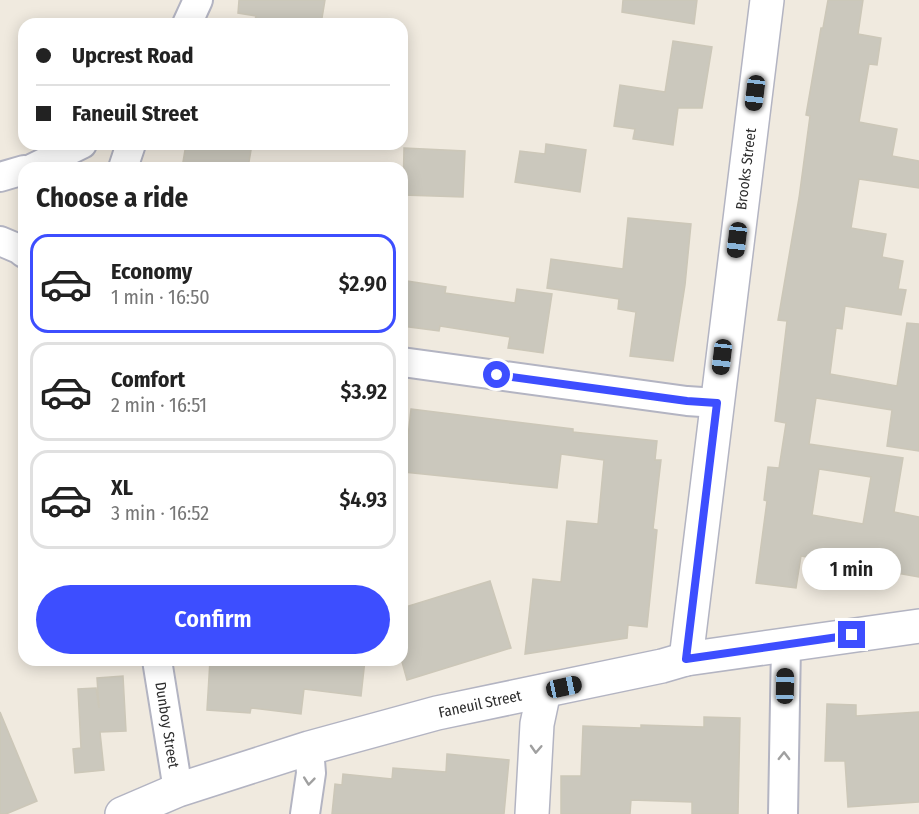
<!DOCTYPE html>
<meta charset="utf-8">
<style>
body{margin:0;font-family:"Fira Sans Condensed",sans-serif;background:#f6f6f6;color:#222;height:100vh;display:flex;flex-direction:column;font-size:22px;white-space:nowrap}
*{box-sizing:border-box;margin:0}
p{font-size:20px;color:#767676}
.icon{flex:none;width:33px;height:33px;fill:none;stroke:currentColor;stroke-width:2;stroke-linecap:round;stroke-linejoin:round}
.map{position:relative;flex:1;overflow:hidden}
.details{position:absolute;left:18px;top:162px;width:390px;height:504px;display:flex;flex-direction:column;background:#fff;border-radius:18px;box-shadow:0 3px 15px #0003}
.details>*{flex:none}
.guide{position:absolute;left:18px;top:18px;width:390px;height:132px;border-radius:18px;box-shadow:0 3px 15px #0003;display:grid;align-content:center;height:132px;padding:0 18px;background:#fff}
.end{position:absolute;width:27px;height:27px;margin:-14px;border:8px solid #3d4eff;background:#fff;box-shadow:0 0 0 3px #fff}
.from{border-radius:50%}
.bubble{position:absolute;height:42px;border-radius:21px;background:#fff;box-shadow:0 3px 15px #0003;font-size:20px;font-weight:600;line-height:42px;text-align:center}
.car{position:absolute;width:18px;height:36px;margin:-18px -9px;border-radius:8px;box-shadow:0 0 4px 2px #0007;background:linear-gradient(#222 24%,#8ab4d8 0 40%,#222 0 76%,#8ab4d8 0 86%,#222 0)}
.guide b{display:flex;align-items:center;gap:21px;height:57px;font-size:22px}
.guide b+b{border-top:2px solid #e0e0e0}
.guide i{width:15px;height:15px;background:#222}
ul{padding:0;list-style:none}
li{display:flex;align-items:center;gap:18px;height:99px;margin:0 12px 9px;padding:0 6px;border:3px solid #e0e0e0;border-radius:18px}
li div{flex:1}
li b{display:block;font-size:22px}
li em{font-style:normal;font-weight:600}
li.on{border-color:#3d4eff}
li>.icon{width:54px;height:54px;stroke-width:1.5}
h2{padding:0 18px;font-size:27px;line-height:72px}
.primary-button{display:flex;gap:12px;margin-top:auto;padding:12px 18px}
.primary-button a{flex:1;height:69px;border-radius:36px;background:#3d4eff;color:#fff;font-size:24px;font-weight:600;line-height:69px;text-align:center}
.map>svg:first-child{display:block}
.building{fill:#cbc8bd;stroke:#ccc7b8;stroke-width:1.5;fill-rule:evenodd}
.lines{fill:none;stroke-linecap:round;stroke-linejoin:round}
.minor-casing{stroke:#b3b4c2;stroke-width:32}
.tertiary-casing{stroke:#b3b4c2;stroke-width:36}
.minor{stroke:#fff;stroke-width:28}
.tertiary{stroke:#fff;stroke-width:33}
.oneway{stroke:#a0a0a0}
.route{stroke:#3d4eff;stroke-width:8}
.labels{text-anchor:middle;stroke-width:4.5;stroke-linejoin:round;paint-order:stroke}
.street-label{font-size:15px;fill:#2d2d2d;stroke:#fff}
</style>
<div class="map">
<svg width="919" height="814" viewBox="0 0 919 814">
<rect width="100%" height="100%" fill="#f0eadf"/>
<!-- building -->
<g class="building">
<path d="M239,0H325L321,24L286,20L285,24H282L255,20L256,16L238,13Z"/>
<path d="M623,0H697L694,24L622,12Z"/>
<path d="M828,0H863L858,34L881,38L877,65L869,64L859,122L897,129L892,156L919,161V188L859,179L851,228L886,234L882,257L903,261L898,289L906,290L901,315L845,306L842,329L836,328L830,374L897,386L907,323L919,324V451L887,446L892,410L816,398L809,444L903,458L894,512L919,517V577L801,556L796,588L756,583L767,501L764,500L768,467L779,468L786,423L775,421L787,321L778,320L799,198L810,116L806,115L821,28H823ZM819,469L871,477L863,524L812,515Z"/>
<path d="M673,41L712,47L702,108H678L673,145L633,139L635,129L614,126L620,85L665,92Z"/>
<path d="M186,144H252L248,168H182Z"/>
<path d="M546,144L586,150L580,192L515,182L520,151L545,154Z"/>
<path d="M404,148L465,151L463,197L403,195Z"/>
<path d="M628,218L691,224L685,285L673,361L630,356L636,312L618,309L619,299L547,288L551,259L623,269Z"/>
<path d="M407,281L446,287L445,293L515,303L517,289L552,294L543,353L508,348L510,337L440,326L439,331L402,326Z"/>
<path d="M411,409L573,429V432L657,441L655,460H661L653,529L657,530L647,627L628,625L627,638L525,654L533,579L561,582L567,521L598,524L604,460L561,454L557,488L404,472Z"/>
<path d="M490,581L511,648L407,680L402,662V608Z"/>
<path d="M210,660H365L361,696L304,689L301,714L251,708L250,713L207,710Z"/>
<path d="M123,676L126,731L100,732L104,770L75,773L73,749L81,748L78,689L96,688L99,708L97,678Z"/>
<path d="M827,704L856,705V716L919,712V802L848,807L845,761H825Z"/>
<path d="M0,712L37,801L6,814H0Z"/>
<path d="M704,717L740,718L738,814H692V802L631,800L630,814H561V776H581L583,726L641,728V725L704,727Z"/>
<path d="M447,754L509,760L504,814H332L335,784L342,785L343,774L392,779L393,768L446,772Z"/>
</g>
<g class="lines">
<!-- minor casing -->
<g class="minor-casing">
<g id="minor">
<path d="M187,24L198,0"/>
<path d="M33,168L82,144"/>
<path d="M123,168L131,144"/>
<path d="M0,177L24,170"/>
<path d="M0,241L19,249L24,253"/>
<path d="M402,362L687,401L717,403"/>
<path d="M157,660L178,790"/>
<path d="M305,814L311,773L309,748"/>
<path d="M783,814L786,645"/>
</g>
</g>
<!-- tertiary casing -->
<g class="tertiary-casing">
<g id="tertiary">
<path d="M686,659L767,0"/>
<path d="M122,814L178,790L309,748L437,713L662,666L686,659L919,626"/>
<path d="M532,814L537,724L544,691"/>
</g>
</g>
<!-- minor -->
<use href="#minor" class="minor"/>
<!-- tertiary -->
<use href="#tertiary" class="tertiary"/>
</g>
<!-- one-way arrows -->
<defs><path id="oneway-chevron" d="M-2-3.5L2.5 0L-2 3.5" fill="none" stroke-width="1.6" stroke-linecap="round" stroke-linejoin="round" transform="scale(1.5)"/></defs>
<g class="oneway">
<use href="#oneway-chevron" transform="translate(536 749) rotate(93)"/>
<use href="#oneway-chevron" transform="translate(784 756) rotate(-89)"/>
<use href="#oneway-chevron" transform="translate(309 781) rotate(96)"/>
</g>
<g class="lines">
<!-- route -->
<path class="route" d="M497,375L687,401L717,403L686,659L852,635"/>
</g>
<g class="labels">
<!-- street labels -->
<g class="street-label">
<text transform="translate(746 169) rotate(-83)" y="5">Brooks Street</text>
<text transform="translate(480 704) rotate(-12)" y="5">Faneuil Street</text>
<text transform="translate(167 725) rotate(81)" y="5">Dunboy Street</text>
</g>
</g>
</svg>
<i class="end from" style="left:497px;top:375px"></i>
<i class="end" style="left:852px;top:635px"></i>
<div class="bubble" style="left:802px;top:548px;width:99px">1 min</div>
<i class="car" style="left:755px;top:93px;rotate:187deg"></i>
<i class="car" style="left:737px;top:240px;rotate:187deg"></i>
<i class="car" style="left:722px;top:357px;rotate:187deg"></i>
<i class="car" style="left:785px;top:686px;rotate:1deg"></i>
<i class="car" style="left:564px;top:687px;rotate:78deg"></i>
<div class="guide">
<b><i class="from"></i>Upcrest Road</b>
<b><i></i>Faneuil Street</b>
</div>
<section class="details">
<h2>Choose a ride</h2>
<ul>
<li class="on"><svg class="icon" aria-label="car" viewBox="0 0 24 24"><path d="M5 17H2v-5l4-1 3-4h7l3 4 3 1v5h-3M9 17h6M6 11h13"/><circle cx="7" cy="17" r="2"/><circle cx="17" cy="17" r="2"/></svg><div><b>Economy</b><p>1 min · 16:50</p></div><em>$2.90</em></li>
<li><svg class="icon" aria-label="car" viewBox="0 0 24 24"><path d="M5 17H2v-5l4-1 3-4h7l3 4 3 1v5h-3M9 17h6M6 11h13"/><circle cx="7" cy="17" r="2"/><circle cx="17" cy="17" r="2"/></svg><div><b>Comfort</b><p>2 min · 16:51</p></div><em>$3.92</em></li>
<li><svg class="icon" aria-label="car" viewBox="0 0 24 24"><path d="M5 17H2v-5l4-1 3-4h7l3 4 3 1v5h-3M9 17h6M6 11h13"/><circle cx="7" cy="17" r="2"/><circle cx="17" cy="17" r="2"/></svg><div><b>XL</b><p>3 min · 16:52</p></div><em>$4.93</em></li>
</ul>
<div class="primary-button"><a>Confirm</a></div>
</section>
</div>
